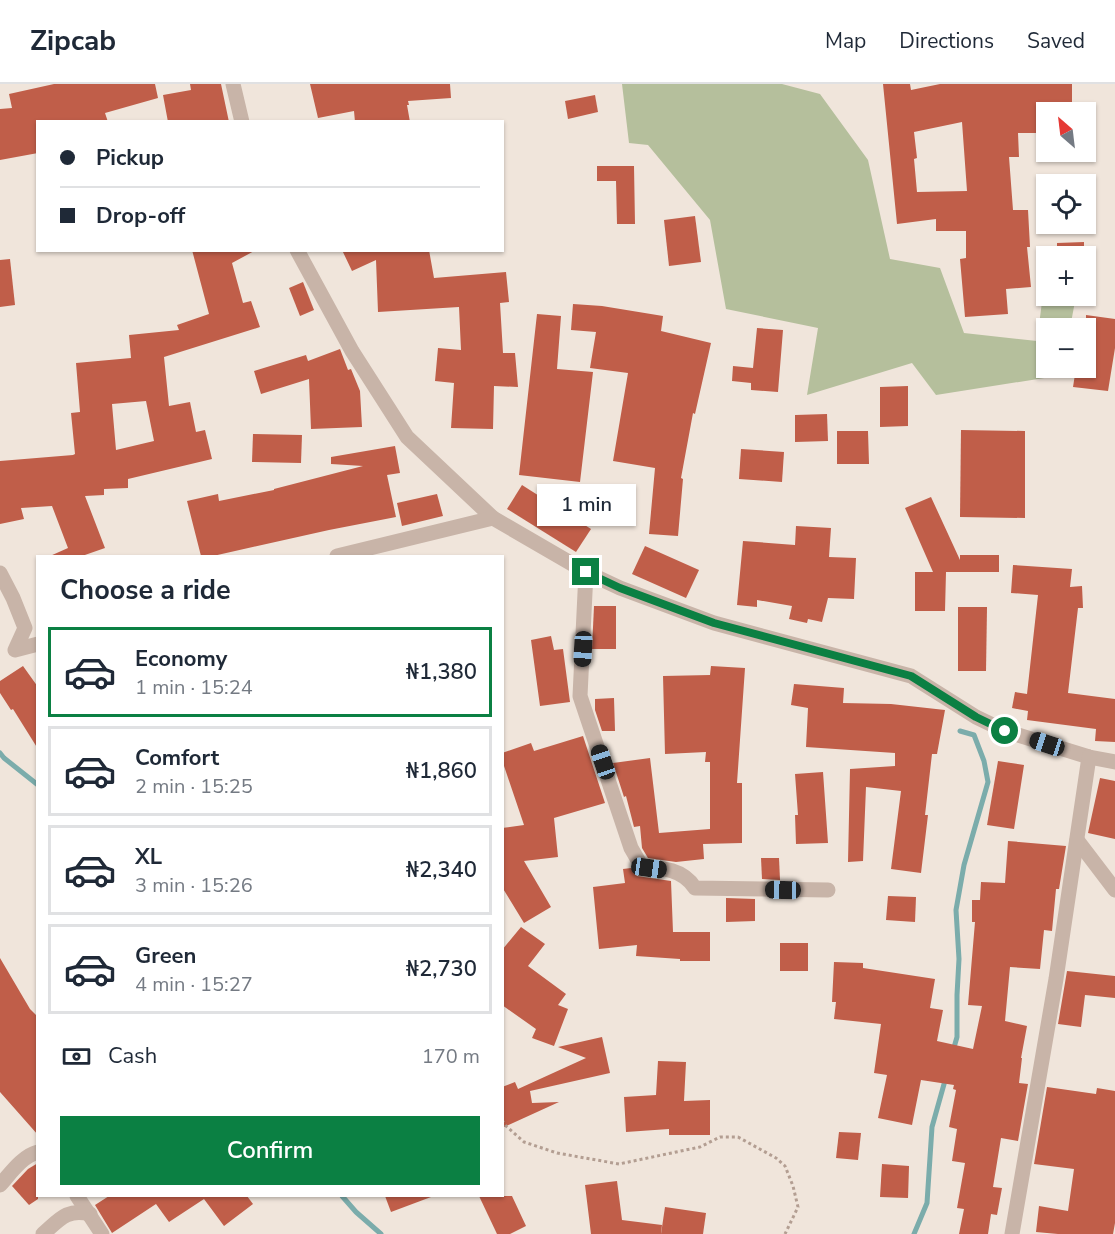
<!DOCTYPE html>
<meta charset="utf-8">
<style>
body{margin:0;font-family:"Nunito Sans",sans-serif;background:#f2f2f3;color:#1f2937;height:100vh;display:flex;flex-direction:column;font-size:22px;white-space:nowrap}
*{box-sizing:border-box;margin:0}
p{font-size:20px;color:#747a83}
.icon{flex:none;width:33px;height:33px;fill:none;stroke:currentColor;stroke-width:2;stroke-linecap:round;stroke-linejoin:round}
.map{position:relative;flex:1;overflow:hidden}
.drawer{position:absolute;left:36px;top:471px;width:468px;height:642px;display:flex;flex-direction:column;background:#fff;border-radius:0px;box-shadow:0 2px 4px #0004}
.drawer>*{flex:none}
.top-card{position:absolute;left:36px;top:36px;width:468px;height:132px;border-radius:0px;box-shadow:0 2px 4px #0004;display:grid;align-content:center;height:132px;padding:0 24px;background:#fff}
.needle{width:39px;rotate:332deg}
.tools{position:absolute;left:1036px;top:18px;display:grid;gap:12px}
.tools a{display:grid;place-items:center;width:60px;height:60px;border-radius:0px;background:#fff;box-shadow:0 2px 4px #0004;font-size:30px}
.end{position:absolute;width:27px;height:27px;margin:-14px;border:8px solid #0b8043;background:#fff;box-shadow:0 0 0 3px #fff}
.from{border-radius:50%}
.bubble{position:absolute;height:42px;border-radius:0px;background:#fff;box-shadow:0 2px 4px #0004;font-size:20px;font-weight:600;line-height:42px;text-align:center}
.car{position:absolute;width:18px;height:36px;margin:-18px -9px;border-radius:8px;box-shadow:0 0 4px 2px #0007;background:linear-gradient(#222 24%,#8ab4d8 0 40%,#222 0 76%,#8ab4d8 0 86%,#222 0)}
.top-card b{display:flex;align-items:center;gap:21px;height:57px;font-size:22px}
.top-card b+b{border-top:2px solid #e0e1e3}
.top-card i{width:15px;height:15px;background:#1f2937}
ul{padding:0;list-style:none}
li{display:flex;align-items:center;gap:18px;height:90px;margin:0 12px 9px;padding:0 12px;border:3px solid #e0e1e3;border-radius:0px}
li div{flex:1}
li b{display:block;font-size:22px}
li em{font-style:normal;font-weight:600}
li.on{border-color:#0b8043}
li>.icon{width:54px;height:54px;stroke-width:1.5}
h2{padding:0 24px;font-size:27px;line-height:72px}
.pay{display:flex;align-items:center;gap:15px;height:66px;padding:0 24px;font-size:22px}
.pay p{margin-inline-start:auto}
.button{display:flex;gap:12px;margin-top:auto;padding:12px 24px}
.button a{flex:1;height:69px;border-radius:0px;background:#0b8043;color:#fff;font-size:24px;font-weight:600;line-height:69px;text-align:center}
header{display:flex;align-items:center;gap:36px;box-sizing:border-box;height:84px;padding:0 30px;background:#fff;border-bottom:2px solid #e0e1e3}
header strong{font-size:28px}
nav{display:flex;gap:33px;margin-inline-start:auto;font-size:21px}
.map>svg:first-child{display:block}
.green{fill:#b5bf9c}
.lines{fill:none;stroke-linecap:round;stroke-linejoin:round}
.stream{stroke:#7bacab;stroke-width:5}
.building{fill:#c05e49;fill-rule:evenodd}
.path{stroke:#b39e92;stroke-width:3;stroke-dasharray:3 3;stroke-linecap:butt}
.street{stroke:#c8b4a8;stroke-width:15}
.route{stroke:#0b8043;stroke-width:8}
</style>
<header>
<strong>Zipcab</strong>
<nav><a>Map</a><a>Directions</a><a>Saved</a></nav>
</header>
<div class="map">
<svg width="1115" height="1150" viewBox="0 0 1115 1150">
<rect width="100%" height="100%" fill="#f0e5db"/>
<!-- green -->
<path class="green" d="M622,0H782L820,10L868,76L890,175L940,184L964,249L1037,257L1045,194L1047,195V212H1076L1070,244H1047V284H1064L1063,291L936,311L912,279L807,311L818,244L726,225L710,136L648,61L629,59Z"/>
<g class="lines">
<!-- stream -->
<g class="stream">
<path d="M0,669L4,674L38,701"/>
<path d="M953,967L957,953V911L959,875L956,826L964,781L988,698L984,677L974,651L960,647"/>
<path d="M342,1112L356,1128L381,1150"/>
<path d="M914,1150L927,1119L932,1043L946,993"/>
</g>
</g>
<!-- building -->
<g class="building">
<path d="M54,0H155L158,14L105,29L108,38H38V69L0,76V25L12,24L9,10Z"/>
<path d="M190,0H221L229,38H168L163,11L191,6Z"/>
<path d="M310,0H450L451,14L408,17L409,21H407L410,38H355L354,27L318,34Z"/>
<path d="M883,0H910L911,6L940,0H1072V28H1047V49H1018L1019,73H1009L1013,126H1028L1030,163H1027L1031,203L1006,205L1008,230L965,233L960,175L966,174V147H936V135L897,140ZM962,38L967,107L917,108L914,75L917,74L914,48Z"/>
<path d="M595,11L598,28L568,35L565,17Z"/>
<path d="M597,82H634L635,140H617L616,97H597Z"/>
<path d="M695,132L701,178L669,182L664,136Z"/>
<path d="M1084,158V172H1057V159Z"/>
<path d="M192,166H256L232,179L243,219L251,217L260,243L164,273L169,322L190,318L196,348L205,346L212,375L128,395V404L104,405V411L85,412L105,464L82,472H50L68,464L52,422L21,424L24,435L0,440V377L73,371L75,370L71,329L80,328L76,279L131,274L129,251L179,246L177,241L209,230ZM146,317L154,357L116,366L112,320Z"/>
<path d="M342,166H429L434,194L506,188L509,218L500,219L503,269H515L518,303L494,302L493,345L451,344L454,299L435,297L438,264L461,266L459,223L378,228L376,176L352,187Z"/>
<path d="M10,175L15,221L0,223V176Z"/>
<path d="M303,198L314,226L300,232L289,204Z"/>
<path d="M573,220L602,222L663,232L661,247L711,259L695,330L693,329L681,394L683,395L678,452L649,450L655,384L613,377L628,289L590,284L596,248L571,246Z"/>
<path d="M537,230L561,232L557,285L593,288L580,398L519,391Z"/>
<path d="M1086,231L1115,235V264L1108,307L1073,303L1076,284H1086Z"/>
<path d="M757,244L783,246L778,308L751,306V299L732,297L733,282L753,284Z"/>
<path d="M340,265L348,286L351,285L360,307L362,343L311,345L309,295L261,310L254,287L306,271L308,277Z"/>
<path d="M908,302V342L880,343V303Z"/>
<path d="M827,330L828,357L795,358V331Z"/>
<path d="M961,346L1025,347V434L960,433Z"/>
<path d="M837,347H868L869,380H837Z"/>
<path d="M253,350L302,351L301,379L252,378Z"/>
<path d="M395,362L400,389L387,391L396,433L329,446L213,472H201L187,417L218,410L219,417L274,406V405L363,382L331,380V373Z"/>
<path d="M741,365L784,368L782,398L739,395Z"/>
<path d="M522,401L591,445L576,468L507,425Z"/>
<path d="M437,410L443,432L402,442L397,419Z"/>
<path d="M931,413L960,476V471H999V488H946L945,527H915V488H933L905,424Z"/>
<path d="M796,442L831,444L829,473L856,474L854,515L828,514L822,538L808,535L807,539L789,535L792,522L757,516V523L737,521L743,457L795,461Z"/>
<path d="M645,462L699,486L686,514L632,490Z"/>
<path d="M1013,481L1072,485L1070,503L1082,502L1083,524H1078L1068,609L1115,615V658L1095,657L1096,645L1027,636L1028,627L1012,624L1015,608L1027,610L1038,511L1011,509Z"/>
<path d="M594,522H616V565H592Z"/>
<path d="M958,523H987L986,587H958Z"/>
<path d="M551,552L554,566L563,565L570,618L540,622L531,556Z"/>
<path d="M23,582L38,603V665L13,625L11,626L0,609V597Z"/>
<path d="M711,582L745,584L737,699H742V759L703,760L704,775L676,778L648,774L642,764L640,742L634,743L626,712L624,713L613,679L650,674L659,749L710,745V678H705L706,668L665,670L663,592L710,591Z"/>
<path d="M794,600L844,604L843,619L891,620L945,626L937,670H932L925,731H928L921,789L891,785L901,707L866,703L863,777L848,778L850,685L895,682V669L806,663L808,624L791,621Z"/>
<path d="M614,614L615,647H602L595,626V615Z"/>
<path d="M583,652L605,719L554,734L558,773L524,777L551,823L524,839L502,803V744L524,741L502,676V669L531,659L534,667Z"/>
<path d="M998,677L1024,681L1014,745L987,741Z"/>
<path d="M823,688L828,759L796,760L795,731H798L795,690Z"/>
<path d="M1100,694L1115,697V755L1088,749Z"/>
<path d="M1008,757L1066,762L1059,805H1056L1052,847L1044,846L1040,885L1010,883L1005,937L1027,942L1021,974H1022L1019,999L1028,1000L1018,1057L1001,1054L993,1103L1002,1104L997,1131L991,1130L988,1150H959L964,1125L957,1124L965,1079L952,1077L957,1045L949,1043L956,1006L953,1005L954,1001L921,996L912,1041L878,1034L887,991L874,989L881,940L834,935L836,918H832L834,878L863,879V884L935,895L930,924L943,926L937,957L973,965L982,922L968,921L975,838H972V816H980L981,798L1005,799Z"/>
<path d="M761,774H779L780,796L762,795Z"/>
<path d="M631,784L637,792L671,797L673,848H710V877H680V875L636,872L637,861L599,865L593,803L625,799L623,785Z"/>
<path d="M888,812L916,813L915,838L886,836Z"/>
<path d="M726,814L755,815V837L726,838Z"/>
<path d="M521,843L545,860L528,882L566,910L558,921L568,925L554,962L532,954L536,945L502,921V866Z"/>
<rect x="780" y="859" width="28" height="28"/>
<path d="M0,874L30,925L38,933V1051L0,1008Z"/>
<path d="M1067,887L1115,892V914L1085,911L1081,943L1058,940Z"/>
<path d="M602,953L610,989L530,1007L532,1019L559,1018L502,1044V1003L515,998L518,1005L586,974L558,963Z"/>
<path d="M658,977L686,978L684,1017L710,1016V1051H669V1045L626,1048L624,1013L656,1011Z"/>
<path d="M1047,1003L1096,1010L1097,1004L1115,1007V1139L1113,1150H1058L1036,1148L1039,1122L1068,1127L1074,1085L1034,1080Z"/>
<path d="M839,1048L861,1049L858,1076L836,1074Z"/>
<path d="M38,1079V1115L29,1121L12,1102L28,1085Z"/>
<path d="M882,1080L909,1082L908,1114L880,1113Z"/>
<path d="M617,1097L622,1136L662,1141L661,1150H591L585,1101Z"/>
<path d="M109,1112H247L253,1120L224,1142L204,1115L169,1138L156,1120L112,1149L95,1121Z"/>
<path d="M385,1112H431V1113L391,1128Z"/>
<path d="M479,1112H512L526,1142L510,1150H497Z"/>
<path d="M665,1123L706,1129L703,1150H661Z"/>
</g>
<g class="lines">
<!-- path -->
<path class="path" d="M502,1036L506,1042L524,1058L557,1069L619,1080L700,1063L720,1053H738L776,1074L785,1082L793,1102L798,1123L785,1150"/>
<!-- street -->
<g class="street">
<path d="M233,0L242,38"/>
<path d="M297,166L352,267L407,353L493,434L586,488L620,504L714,539L911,592L976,633L1005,647L1089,673L1115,678"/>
<path d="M337,472L493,434"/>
<path d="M586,488L580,612L631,764L642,783C663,784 683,785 695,804L828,806"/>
<path d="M0,489L13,514L25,544L15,566L38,560"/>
<path d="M1077,756L1115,806"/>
<path d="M0,1101C10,1090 22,1072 38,1068"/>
<path d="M77,1112L102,1150"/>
<path d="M43,1150C59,1136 67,1124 90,1130"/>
<path d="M1012,1150L1056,895L1089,673"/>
</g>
</g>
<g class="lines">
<!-- route -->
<path class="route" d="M586,488L620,504L714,539L911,592L976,633L1005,647"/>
</g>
</svg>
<div class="tools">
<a><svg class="needle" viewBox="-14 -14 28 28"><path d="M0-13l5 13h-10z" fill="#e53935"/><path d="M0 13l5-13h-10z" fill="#747a83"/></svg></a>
<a><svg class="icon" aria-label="locate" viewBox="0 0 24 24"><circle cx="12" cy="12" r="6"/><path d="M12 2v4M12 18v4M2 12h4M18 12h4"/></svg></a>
<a>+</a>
<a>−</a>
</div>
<i class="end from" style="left:1005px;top:647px"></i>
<i class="end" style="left:586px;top:488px"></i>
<div class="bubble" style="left:537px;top:400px;width:99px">1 min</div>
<i class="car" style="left:583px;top:565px;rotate:183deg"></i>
<i class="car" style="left:1047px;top:660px;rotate:288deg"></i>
<i class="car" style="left:603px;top:678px;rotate:341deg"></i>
<i class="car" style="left:649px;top:784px;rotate:98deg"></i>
<i class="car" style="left:783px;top:806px;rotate:271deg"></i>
<div class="top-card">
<b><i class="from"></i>Pickup</b>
<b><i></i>Drop-off</b>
</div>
<section class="drawer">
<h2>Choose a ride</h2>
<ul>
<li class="on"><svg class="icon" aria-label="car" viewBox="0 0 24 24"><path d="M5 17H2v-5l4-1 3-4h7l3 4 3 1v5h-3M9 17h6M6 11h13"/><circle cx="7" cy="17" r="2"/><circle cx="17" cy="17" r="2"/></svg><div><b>Economy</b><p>1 min · 15:24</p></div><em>₦1,380</em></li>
<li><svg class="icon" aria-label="car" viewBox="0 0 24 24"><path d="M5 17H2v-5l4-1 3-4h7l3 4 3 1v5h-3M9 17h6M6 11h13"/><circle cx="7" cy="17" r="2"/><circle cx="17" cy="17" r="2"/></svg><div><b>Comfort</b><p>2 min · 15:25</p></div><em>₦1,860</em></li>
<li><svg class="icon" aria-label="car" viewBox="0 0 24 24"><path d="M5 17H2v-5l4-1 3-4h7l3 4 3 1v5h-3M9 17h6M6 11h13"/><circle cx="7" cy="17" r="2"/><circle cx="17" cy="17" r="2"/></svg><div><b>XL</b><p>3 min · 15:26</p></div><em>₦2,340</em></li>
<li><svg class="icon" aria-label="car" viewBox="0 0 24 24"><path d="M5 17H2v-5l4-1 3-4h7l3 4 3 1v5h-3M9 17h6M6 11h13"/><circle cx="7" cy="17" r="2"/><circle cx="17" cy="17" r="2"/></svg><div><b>Green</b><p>4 min · 15:27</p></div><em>₦2,730</em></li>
</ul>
<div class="pay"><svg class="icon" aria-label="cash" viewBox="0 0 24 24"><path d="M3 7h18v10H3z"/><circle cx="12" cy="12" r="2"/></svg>Cash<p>170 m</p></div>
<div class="button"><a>Confirm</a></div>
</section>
</div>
